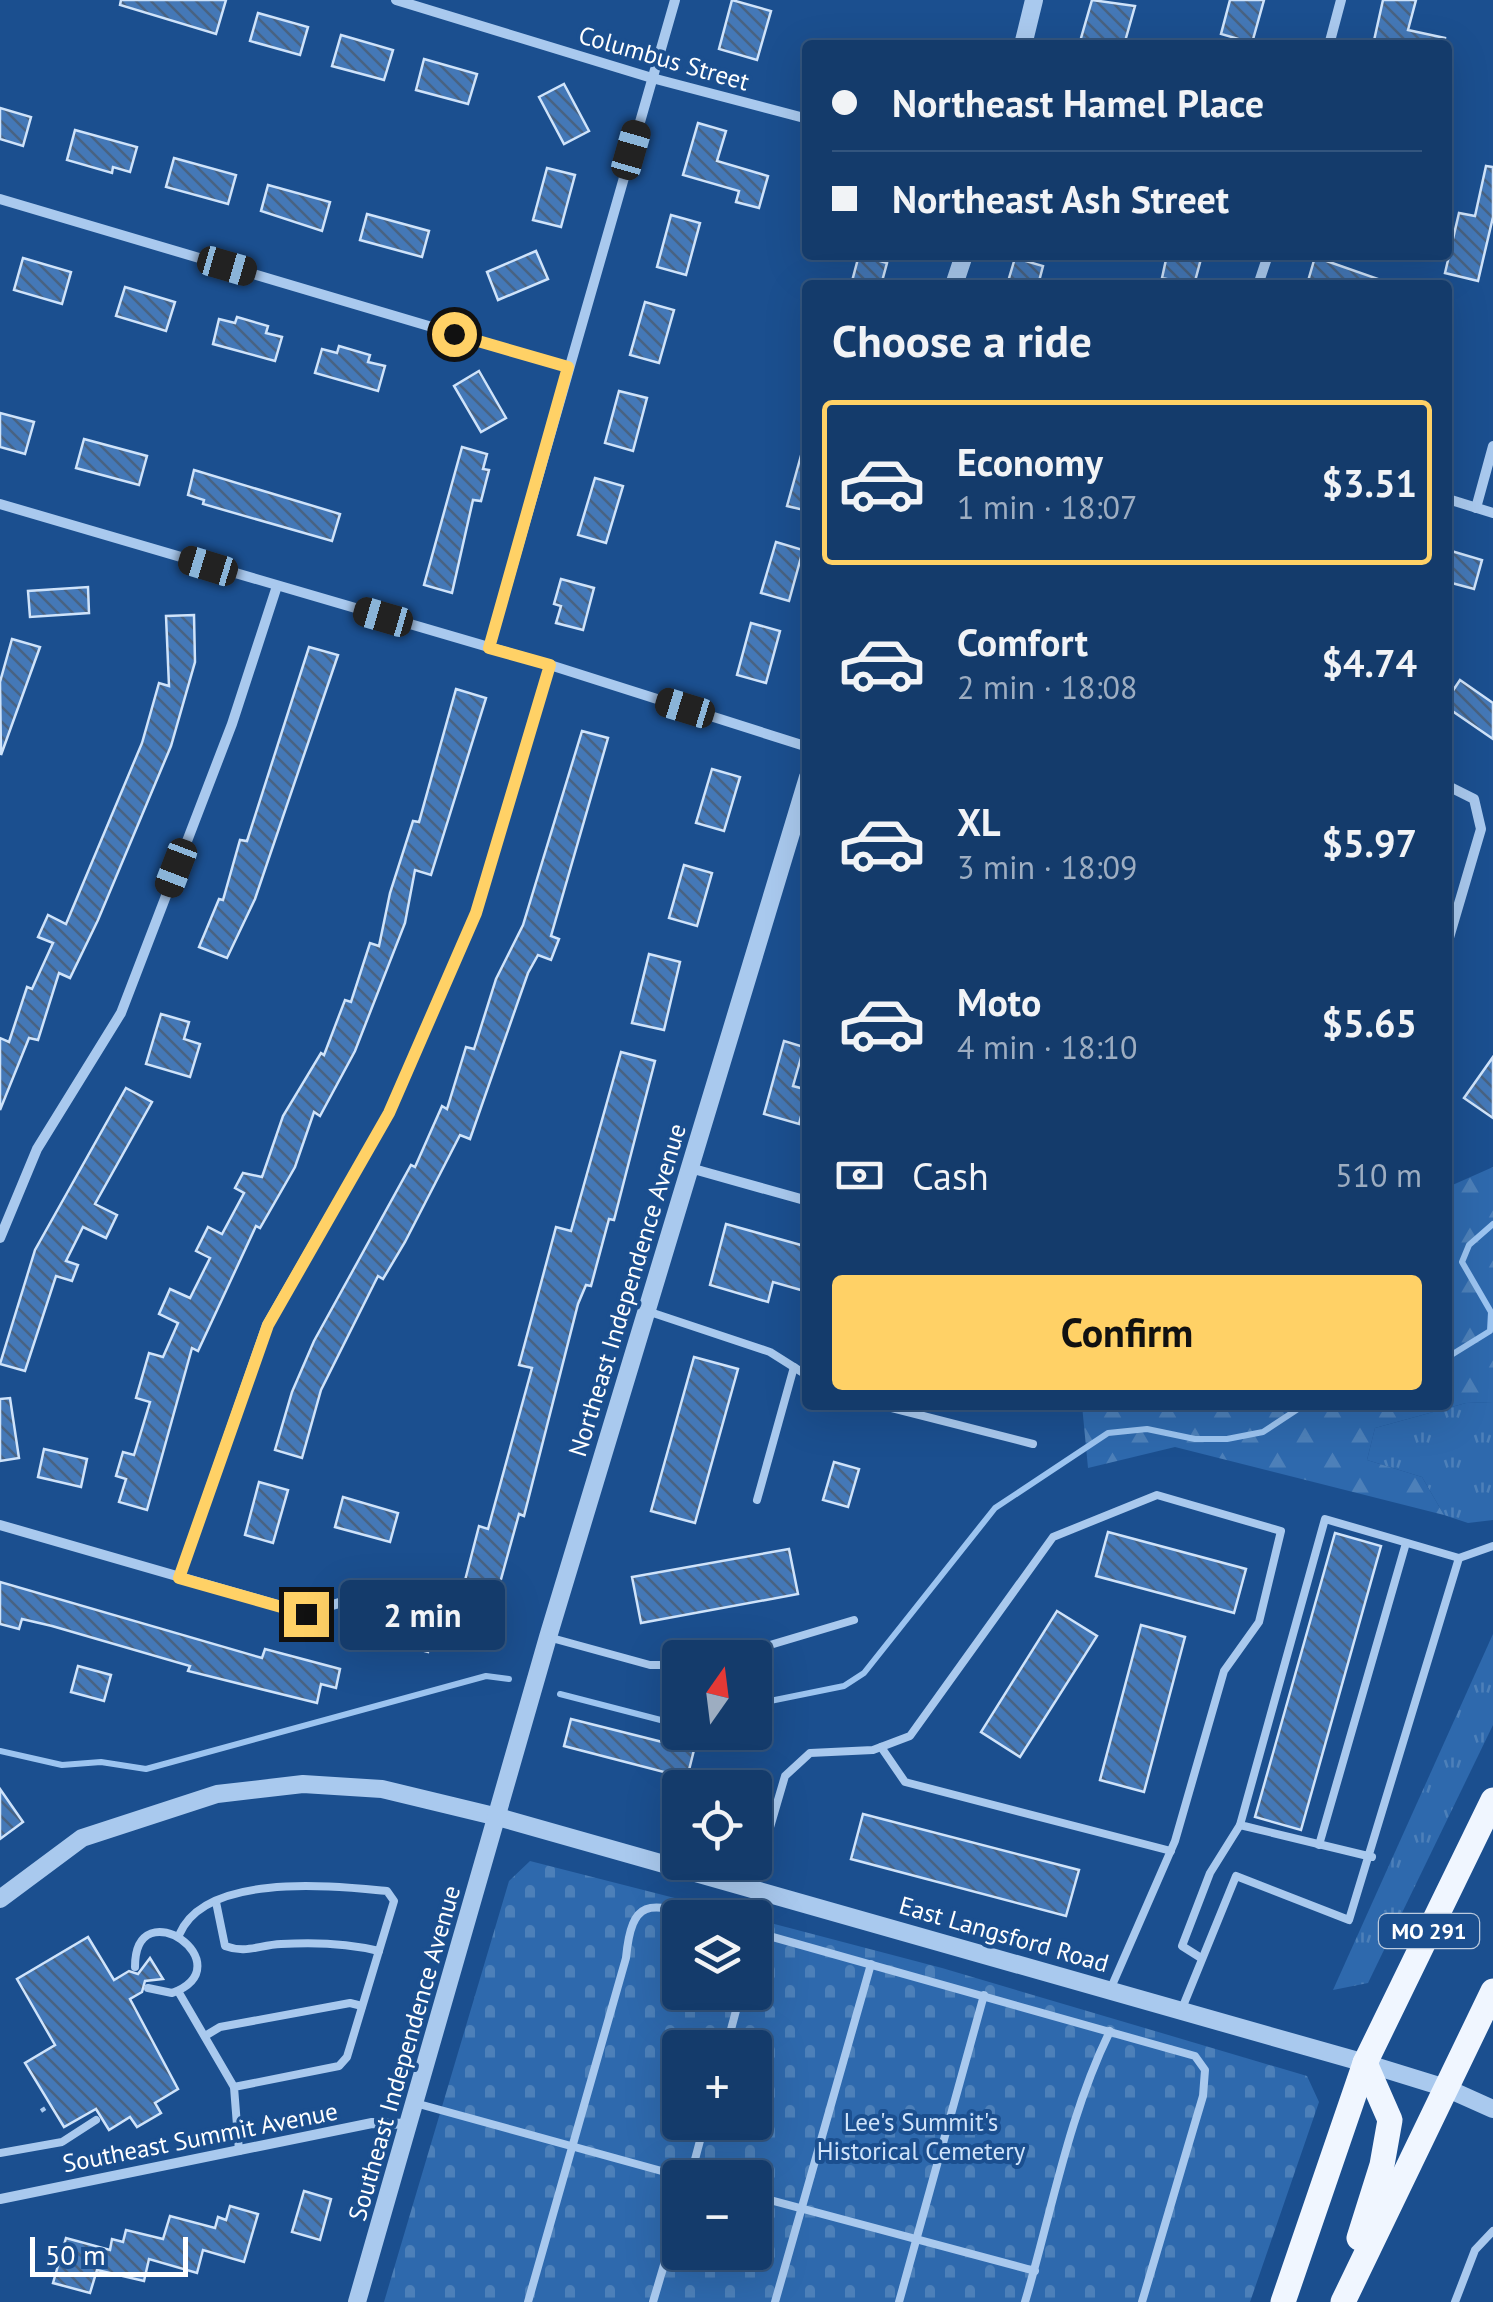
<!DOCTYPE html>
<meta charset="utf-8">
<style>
body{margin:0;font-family:"PT Sans",sans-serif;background:#1d4271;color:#f1f3f6;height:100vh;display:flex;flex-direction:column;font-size:38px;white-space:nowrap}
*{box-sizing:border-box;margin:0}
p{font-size:32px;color:#9dadc1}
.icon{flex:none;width:55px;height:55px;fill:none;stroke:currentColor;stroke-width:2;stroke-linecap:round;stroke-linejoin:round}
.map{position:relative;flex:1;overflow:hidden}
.side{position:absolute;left:802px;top:280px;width:650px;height:1130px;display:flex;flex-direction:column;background:#143b6b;border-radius:10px;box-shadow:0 10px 40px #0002,0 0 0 2px #33557e}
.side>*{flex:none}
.banner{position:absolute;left:802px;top:40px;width:650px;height:220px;border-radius:10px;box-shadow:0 10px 40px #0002,0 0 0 2px #33557e;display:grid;align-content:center;height:220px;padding:0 30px;background:#143b6b}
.needle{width:65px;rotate:14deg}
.controls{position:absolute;left:662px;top:1640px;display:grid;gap:20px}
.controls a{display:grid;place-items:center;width:110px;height:110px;border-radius:10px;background:#143b6b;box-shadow:0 10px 40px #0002,0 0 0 2px #33557e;font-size:50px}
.scale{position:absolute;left:30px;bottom:25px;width:158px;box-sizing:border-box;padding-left:10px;border:5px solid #fff;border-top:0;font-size:28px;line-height:35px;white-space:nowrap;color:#fff;-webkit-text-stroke:8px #1b4f8f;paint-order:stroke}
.end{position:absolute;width:45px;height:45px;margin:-22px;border:12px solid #ffd166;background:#111;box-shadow:0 0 0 5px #111}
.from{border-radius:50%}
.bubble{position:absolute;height:70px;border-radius:10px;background:#143b6b;box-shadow:0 10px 40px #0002,0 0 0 2px #33557e;font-size:32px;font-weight:800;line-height:70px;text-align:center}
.car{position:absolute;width:30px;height:60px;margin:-30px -15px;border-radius:12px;box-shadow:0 0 8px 2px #0007;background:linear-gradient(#222 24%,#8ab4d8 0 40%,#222 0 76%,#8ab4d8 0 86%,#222 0)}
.banner b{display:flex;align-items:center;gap:35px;height:95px;font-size:38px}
.banner b+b{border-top:2px solid #33557e}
.banner i{width:25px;height:25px;background:#f1f3f6}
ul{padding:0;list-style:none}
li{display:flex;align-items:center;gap:30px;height:165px;margin:0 20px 15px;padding:0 10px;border:5px solid transparent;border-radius:10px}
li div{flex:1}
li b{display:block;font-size:38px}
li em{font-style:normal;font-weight:800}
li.active{border-color:#ffd166}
li>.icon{width:90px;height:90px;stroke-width:1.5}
h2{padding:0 30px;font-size:45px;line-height:120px}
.pay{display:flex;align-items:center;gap:25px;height:110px;padding:0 30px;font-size:38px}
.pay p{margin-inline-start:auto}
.button{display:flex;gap:20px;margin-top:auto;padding:20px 30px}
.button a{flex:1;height:115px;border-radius:10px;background:#ffd166;color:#111;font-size:40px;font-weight:800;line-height:115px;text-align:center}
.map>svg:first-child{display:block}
.grass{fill:url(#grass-tufts)}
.forest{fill:url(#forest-firs)}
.cemetery{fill:url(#cemetery-stones);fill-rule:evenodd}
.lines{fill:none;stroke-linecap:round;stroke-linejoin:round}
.stream{stroke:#9cc4f0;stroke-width:6}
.building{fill:url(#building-back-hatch);stroke:#cfe3fa;stroke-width:2.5}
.path{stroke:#a9c9ee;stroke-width:4;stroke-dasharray:5 8;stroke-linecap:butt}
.service{stroke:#a9c9ee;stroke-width:8}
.minor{stroke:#a9c9ee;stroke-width:10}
.tertiary{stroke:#a9c9ee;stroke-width:18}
.primary{stroke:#f0f6ff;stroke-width:25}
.route{stroke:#ffd166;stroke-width:12}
.labels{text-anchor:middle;stroke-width:8;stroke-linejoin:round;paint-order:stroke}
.shield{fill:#1b4f8f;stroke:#bbcadd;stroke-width:2.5}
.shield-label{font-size:22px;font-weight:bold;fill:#fff}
.street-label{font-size:25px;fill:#fff;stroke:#1b4f8f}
.park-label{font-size:25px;fill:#cfe3fa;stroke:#1b4f8f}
</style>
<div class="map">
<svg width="1493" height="2302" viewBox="0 0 1493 2302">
<defs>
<pattern id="grass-tufts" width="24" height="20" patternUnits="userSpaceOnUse" patternTransform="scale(2.5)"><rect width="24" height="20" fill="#2e69ad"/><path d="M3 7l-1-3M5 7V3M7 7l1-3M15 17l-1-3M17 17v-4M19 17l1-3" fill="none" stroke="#4d80b9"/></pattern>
<pattern id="forest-firs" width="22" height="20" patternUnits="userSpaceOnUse" patternTransform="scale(2.5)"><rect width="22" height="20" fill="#2e69ad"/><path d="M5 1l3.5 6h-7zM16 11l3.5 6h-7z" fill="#4d80b9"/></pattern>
<pattern id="cemetery-stones" width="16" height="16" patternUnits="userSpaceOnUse" patternTransform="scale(2.5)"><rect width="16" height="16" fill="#2e69ad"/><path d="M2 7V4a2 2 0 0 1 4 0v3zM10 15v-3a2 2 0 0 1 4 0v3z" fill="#4d80b9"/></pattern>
<pattern id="building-back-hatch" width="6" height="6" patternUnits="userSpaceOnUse" patternTransform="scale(2.5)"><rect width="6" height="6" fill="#4478b7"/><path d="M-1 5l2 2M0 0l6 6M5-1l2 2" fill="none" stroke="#486282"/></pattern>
</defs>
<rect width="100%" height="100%" fill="#1b4f8f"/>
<!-- grass -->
<g class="grass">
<path d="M1493,1402V1520L1468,1523L1444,1515L1422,1477L1367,1460L1375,1428L1466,1403Z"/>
<path d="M1493,1634V1725L1368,1983L1333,1990Z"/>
</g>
<!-- forest -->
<path class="forest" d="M1493,1167V1402L1466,1403L1375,1428L1367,1460L1422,1477L1444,1515L1175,1447L1088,1468L1082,1405H1448V1187Z"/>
<!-- cemetery -->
<path class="cemetery" d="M530,1861L749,1917L680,1918V1992H755V1919L942,1968L1307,2076L1319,2102L1250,2302H384L509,1881ZM680,2048H755V2122H680ZM680,2178H755V2252H680Z"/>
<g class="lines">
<!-- stream -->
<g class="stream">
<path d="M1448,1357L1490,1331L1491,1312L1462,1262L1469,1245L1493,1224"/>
<path d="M560,1694L680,1725"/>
<path d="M755,1704L844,1686L864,1673L995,1508L1108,1433L1147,1429L1195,1439H1227L1263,1432L1304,1405"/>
<path d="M0,1751L62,1765L101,1762L146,1769L486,1676L509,1679"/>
</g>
</g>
<!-- building -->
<g class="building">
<path d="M121,0H226L216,34L120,5Z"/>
<path d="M732,0L771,11L757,60L719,49Z"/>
<path d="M1092,0L1135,6L1124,45H1079Z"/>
<path d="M1230,0H1264L1252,43L1221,34Z"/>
<path d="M1383,0H1416L1408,30L1445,38L1444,45H1373Z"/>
<path d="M258,13L308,27L300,55L250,41Z"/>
<path d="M341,35L393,50L384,80L332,66Z"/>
<path d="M424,59L477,74L468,104L416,90Z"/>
<path d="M564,84L589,131L564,144L539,97Z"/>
<path d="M0,108L31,117L23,146L0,139Z"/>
<path d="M698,123L726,131L717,161L768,176L759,208L736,202L739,191L683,175Z"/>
<path d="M75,130L137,147L130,172L113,167L112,173L67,160Z"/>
<path d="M174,158L236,175L228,204L166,187Z"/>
<path d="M1486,166L1493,167V217L1478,281L1445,273L1459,213L1475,216Z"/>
<path d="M547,168L575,175L561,227L533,220Z"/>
<path d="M268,185L330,202L322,231L261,211Z"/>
<path d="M367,214L429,231L422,257L360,240Z"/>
<path d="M671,215L700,223L686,275L657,267Z"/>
<path d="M536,251L548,279L498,300L487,272Z"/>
<path d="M859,255L887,263L881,285H851Z"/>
<path d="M1167,255H1202L1194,285L1162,278Z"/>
<path d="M1315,257L1381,280L1380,285L1308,281Z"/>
<path d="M23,258L71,272L62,304L14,290Z"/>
<path d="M1015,258L1043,266L1038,285H1007Z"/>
<path d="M125,287L175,302L166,331L116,316Z"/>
<path d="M645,302L674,310L659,363L630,355Z"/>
<path d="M237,317L268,326L266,333L282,337L275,361L213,344L219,319L235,323Z"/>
<path d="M339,346L370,355L368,362L385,366L378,391L315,373L322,349L337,353Z"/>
<path d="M479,371L506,418L481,432L454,386Z"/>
<path d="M619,391L647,398L633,451L605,443Z"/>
<path d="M0,413L34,422L25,454L0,447Z"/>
<path d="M84,439L147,456L139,485L76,468Z"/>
<path d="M462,447L487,454L483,469L489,470L481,501L473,500L452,593L424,585Z"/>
<path d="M802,452H808V511L787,506Z"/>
<path d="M194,470L340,514L332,541L203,504L204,500L188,495Z"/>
<path d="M595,478L623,486L606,543L578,535Z"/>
<path d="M776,542L803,550L789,601L761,593Z"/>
<path d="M1448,550L1482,560L1474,589L1448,582Z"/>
<path d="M561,579L594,588L583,630L556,623L561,606L554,604Z"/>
<path d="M88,587L89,613L30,617L28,591Z"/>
<path d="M194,615L195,662L171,746L98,920L70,978L59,973L38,1040L29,1038L0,1110V1038L9,1042L27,987L32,989L53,943L38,937L48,915L66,924L142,743L159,683L169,686L166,616Z"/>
<path d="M751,623L780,631L766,683L737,675Z"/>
<path d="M12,639L40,647L1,755L0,682Z"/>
<path d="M309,647L338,655L255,899L227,958L199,947L219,899L223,900L240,840L247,841Z"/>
<path d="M1460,680L1493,703V739L1448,708V698Z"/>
<path d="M456,689L486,698L431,875L415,870L405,923L355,1051L320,1116L314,1112L295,1167L260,1228L256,1226L198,1351L192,1348L147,1510L119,1502L126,1479L116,1476L123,1452L134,1455L150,1402L136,1398L149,1353L163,1357L178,1323L159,1314L170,1289L190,1298L210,1258L196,1251L208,1227L222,1234L244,1193L235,1188L243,1173L262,1177L283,1116L321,1053L324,1055L345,1000L351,1002L370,943L379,946L390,893L413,821L419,822Z"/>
<path d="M582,731L608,738L551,936L559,939L551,960L538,955L528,973L470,1139L460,1135L405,1242L383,1279L378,1276L321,1390L302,1458L275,1450L292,1392L314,1341L411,1165L415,1167L442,1106L447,1109L466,1047L474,1049L496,979L523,925Z"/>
<path d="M712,769L740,777L724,831L696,823Z"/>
<path d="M684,865L712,873L697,926L669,918Z"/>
<path d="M649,954L680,962L664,1030L632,1023Z"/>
<path d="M161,1014L189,1022L184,1039L200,1044L190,1077L146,1064Z"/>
<path d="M784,1041L804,1047L793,1086L808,1090L799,1124L764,1114Z"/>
<path d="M621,1052L655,1061L614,1220L609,1219L591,1286L586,1285L578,1304L524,1516L519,1514L495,1601L462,1592L479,1526L488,1529L532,1368L519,1365L556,1227L571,1231Z"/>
<path d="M1493,1057V1118L1464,1098Z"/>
<path d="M126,1088L152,1102L95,1204L117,1215L106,1238L83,1227L66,1261L78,1265L72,1281L56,1276L25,1371L0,1364L35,1250Z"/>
<path d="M726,1224L808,1247V1292L773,1282L768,1302L710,1285Z"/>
<path d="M694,1357L738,1369L695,1523L651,1511Z"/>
<path d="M10,1398L19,1458L0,1461V1399Z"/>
<path d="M44,1449L87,1459L81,1487L38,1477Z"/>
<path d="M834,1462L859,1469L848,1507L823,1500Z"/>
<path d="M259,1482L288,1490L273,1543L245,1535Z"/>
<path d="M343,1497L398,1513L390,1542L335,1527Z"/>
<path d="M1108,1532L1246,1569L1234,1613L1096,1576Z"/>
<path d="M1335,1533L1381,1546L1301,1830L1255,1817Z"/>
<path d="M789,1549L798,1594L641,1623L632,1577Z"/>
<path d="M0,1582L262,1658L265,1649L340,1669L336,1688L321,1684L317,1703L188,1671L190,1666L52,1626L22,1619L19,1629L0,1624Z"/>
<path d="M412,1597L441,1605L428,1652L399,1644Z"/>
<path d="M1057,1611L1097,1636L1020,1757L981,1732Z"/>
<path d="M1141,1625L1185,1637L1144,1792L1100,1780Z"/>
<path d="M78,1666L111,1675L104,1701L71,1692Z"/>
<path d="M571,1719L694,1750L687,1778L564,1746Z"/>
<path d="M0,1789L23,1822L0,1839Z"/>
<path d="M863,1814L1079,1870L1066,1916L851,1859Z"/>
<path d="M88,1937L114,1980L129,1971L138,1974L150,1958L163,1979L145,1981L142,1992L130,1999L178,2089L155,2103L161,2113L137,2127L130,2117L109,2130L96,2109L64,2127L25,2063L55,2045L17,1979Z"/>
<path d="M304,2191L331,2199L320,2240L292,2232Z"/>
<path d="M230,2206L258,2214L244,2262L203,2250L197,2273L149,2259L144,2281L97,2270L90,2293L53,2283L66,2238L110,2250L112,2239L123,2242L126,2230L163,2239L170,2216L215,2228L218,2217L226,2220Z"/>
</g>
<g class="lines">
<!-- path -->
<path class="path" d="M41,2111L50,2105"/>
<!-- service -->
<g class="service">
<path d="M647,1311L770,1352L808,1376"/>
<path d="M880,1405L1033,1444"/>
<path d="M757,1500L794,1367"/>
<path d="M1459,1558L1493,1546"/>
<path d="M548,1637L650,1665H680"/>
<path d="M726,1658L854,1620"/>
<path d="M881,1747L905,1782L1171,1851"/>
<path d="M1319,1845L1406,1543"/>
<path d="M752,1889L785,1776L810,1753L873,1750L910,1736L1053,1537L1157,1495L1281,1531L1259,1622L1224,1671L1175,1841L1110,1990"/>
<path d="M216,1902L225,1946C246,1954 259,1945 281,1944C314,1942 347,1943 379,1951"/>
<path d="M755,1932L1195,2056L1205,2070L1203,2096L1142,2302"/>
<path d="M179,1935C205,1872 332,1886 387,1891L394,1901L347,2057L339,2066L234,2087L239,2151"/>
<path d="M1201,1958L1182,1946L1210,1873L1240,1825"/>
<path d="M135,1967C135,1887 246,1965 172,1993L148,1988"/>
<path d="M178,1991L234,2087"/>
<path d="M1181,2011L1236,1876L1349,1920L1459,1558L1325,1519L1240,1825L1372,1857"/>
<path d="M205,2036L220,2027L350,2003L362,2006"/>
<path d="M726,2048L741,1992"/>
<path d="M415,2103L687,2178"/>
<path d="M0,2153L62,2142L96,2120"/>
<path d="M690,2178L705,2122"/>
<path d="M755,2196L1035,2271"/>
<path d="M528,2302L626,1958C632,1895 651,1903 703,1918"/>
<path d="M653,2302L680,2211"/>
<path d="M775,2302L871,1964"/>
<path d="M899,2302L984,1995"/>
<path d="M1025,2302C1052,2211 1068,2117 1110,2031"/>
<path d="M1455,2302L1475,2250L1493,2231"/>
</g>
<!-- minor -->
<g class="minor">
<path d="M396,0L652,78L808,119"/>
<path d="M1329,45L1341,0"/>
<path d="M0,199L567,367"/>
<path d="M1258,285L1268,255"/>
<path d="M1448,499L1493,513"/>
<path d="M0,504L550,665L808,747"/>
<path d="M1476,508L1493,446"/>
<path d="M489,648L675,0"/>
<path d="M1448,786L1474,799L1481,829L1448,941"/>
<path d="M690,1168L808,1201"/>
<path d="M0,1238L37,1149L121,1013L232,724L277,586"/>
<path d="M0,1525L305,1613L346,1601"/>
<path d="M179,1578L267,1325L389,1113L476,913L550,665"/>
<path d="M0,2199L372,2123L409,2124"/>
</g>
<!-- tertiary -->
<g class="tertiary">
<path d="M1023,45L1034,0"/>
<path d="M954,285L964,255"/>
<path d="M0,1899L82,1838L217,1794L303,1784L382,1789L498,1817L1365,2063L1446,2088L1493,2109"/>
<path d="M357,2302L548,1637L808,777"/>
</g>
<!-- primary -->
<g class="primary">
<path d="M1359,2238L1382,2165L1390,2120L1365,2063"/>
<path d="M1283,2302L1365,2063L1493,1800"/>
<path d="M1343,2302L1493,1991"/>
</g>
</g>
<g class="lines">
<!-- route -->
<path class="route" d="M306,1614L179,1578L268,1325L389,1113L476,913L550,665L489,648L568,367L454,334"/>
</g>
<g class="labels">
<!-- shield labels -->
<rect class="shield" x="1379" y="1914" width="100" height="34" rx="8"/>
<g class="shield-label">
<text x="1429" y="1939">MO 291</text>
</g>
<!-- street labels -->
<g class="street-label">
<text transform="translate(664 58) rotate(16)" y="9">Columbus Street</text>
<text transform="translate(627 1290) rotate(-73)" y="9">Northeast Independence Avenue</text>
<text transform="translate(1004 1934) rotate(16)" y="9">East Langsford Road</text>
<text transform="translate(404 2053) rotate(-74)" y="9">Southeast Independence Avenue</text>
<text transform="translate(200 2137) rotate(-11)" y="9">Southeast Summit Avenue</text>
</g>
<!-- park labels -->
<g class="park-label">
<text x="921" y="2131">Lee's Summit's<tspan x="921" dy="29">Historical Cemetery</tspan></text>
</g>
</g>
</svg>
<div class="controls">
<a><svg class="needle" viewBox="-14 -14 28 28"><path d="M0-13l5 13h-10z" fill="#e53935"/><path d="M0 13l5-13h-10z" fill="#9dadc1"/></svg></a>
<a><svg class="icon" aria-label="locate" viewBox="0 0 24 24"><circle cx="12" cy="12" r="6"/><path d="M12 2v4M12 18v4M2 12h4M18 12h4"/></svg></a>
<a><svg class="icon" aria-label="layers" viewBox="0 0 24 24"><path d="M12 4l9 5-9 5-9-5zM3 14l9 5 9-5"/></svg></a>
<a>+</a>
<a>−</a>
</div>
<div class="scale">50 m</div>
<i class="end from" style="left:454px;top:334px"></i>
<i class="end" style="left:306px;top:1614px"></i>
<div class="bubble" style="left:340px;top:1580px;width:165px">2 min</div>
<i class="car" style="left:631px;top:150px;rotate:16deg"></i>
<i class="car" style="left:227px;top:266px;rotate:106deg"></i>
<i class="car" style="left:208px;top:566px;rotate:287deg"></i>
<i class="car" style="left:383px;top:617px;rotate:286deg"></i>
<i class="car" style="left:685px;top:708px;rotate:287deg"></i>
<i class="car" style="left:176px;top:868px;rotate:201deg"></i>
<div class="banner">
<b><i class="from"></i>Northeast Hamel Place</b>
<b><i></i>Northeast Ash Street</b>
</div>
<section class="side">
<h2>Choose a ride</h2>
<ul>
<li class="active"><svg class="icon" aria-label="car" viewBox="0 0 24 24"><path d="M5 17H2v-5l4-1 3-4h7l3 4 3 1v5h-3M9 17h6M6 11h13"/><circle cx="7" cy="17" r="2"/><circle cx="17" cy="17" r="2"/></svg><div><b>Economy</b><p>1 min · 18:07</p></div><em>$3.51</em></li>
<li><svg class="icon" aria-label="car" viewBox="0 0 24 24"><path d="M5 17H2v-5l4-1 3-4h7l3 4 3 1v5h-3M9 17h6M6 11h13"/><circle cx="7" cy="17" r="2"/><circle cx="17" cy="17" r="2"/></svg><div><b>Comfort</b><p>2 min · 18:08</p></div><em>$4.74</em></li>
<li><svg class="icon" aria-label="car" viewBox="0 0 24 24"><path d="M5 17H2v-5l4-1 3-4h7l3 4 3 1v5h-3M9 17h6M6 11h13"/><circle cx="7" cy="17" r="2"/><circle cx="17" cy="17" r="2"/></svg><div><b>XL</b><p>3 min · 18:09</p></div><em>$5.97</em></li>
<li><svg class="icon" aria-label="car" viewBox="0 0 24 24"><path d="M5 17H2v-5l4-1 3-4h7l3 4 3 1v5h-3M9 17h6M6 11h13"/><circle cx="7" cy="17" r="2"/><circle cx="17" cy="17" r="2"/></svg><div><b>Moto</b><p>4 min · 18:10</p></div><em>$5.65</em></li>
</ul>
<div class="pay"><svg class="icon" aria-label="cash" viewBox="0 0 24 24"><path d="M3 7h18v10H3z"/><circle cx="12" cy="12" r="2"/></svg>Cash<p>510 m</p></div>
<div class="button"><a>Confirm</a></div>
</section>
</div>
